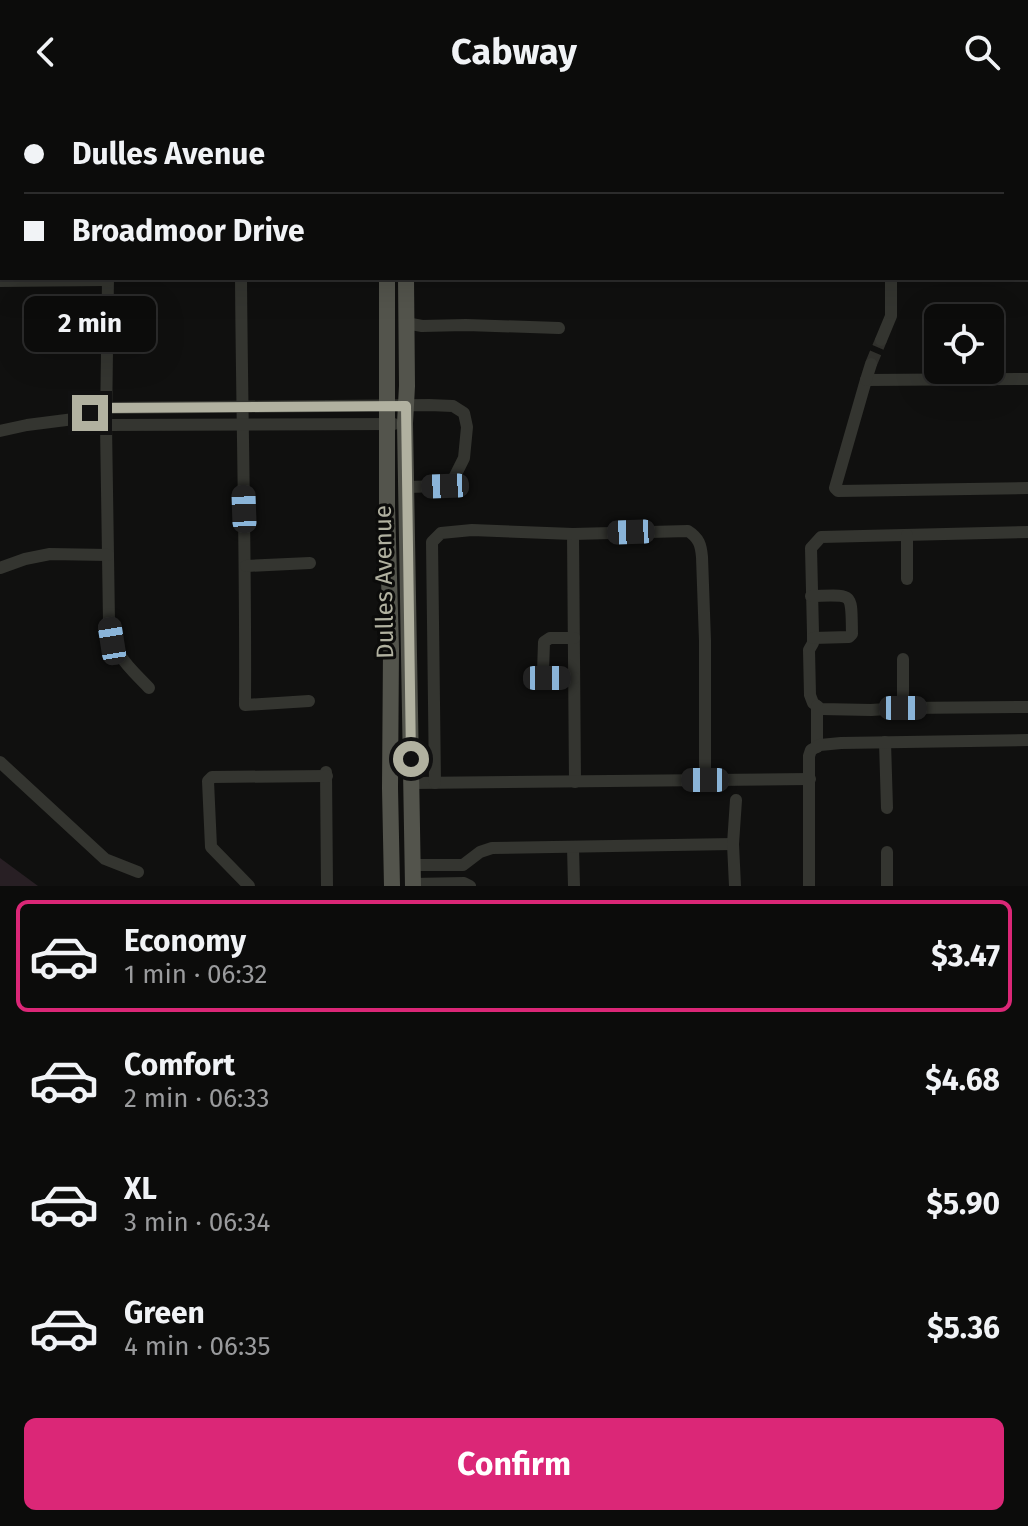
<!DOCTYPE html>
<meta charset="utf-8">
<style>
body{margin:0;font-family:"Fira Sans",sans-serif;background:#151514;color:#f1f3f6;height:100vh;display:flex;flex-direction:column;font-size:30px;white-space:nowrap}
*{box-sizing:border-box;margin:0}
p{font-size:26px;color:#9a9b9d}
.icon{flex:none;width:44px;height:44px;fill:none;stroke:currentColor;stroke-width:2;stroke-linecap:round;stroke-linejoin:round}
.map{position:relative;height:782px;overflow:hidden}
.side{display:flex;flex-direction:column;background:#0c0c0b;flex:1}
.side>*{flex:none}
.top-card{position:absolute;left:0px;top:0px;width:1028px;height:176px;box-shadow:0 8px 32px #0002,0 0 0 2px #2c2c2c;display:grid;align-content:center;height:176px;padding:0 24px;background:#0c0c0b}
.fabs{position:absolute;left:924px;top:200px;display:grid;gap:16px}
.fabs a{display:grid;place-items:center;width:80px;height:80px;border-radius:12px;background:#0c0c0b;box-shadow:0 8px 32px #0002,0 0 0 2px #2c2c2c;font-size:40px}
.end{position:absolute;width:36px;height:36px;margin:-18px;border:10px solid #b1b1a0;background:#111;box-shadow:0 0 0 4px #111}
.from{border-radius:50%}
.bubble{position:absolute;height:56px;border-radius:12px;background:#0c0c0b;box-shadow:0 8px 32px #0002,0 0 0 2px #2c2c2c;font-size:26px;font-weight:700;line-height:56px;text-align:center}
.car{position:absolute;width:24px;height:48px;margin:-24px -12px;border-radius:10px;box-shadow:0 0 6px 2px #0007;background:linear-gradient(#222 24%,#8ab4d8 0 40%,#222 0 76%,#8ab4d8 0 86%,#222 0)}
.top-card b{display:flex;align-items:center;gap:28px;height:76px;font-size:30px}
.top-card b+b{border-top:2px solid #2c2c2c}
.top-card i{width:20px;height:20px;background:#f1f3f6}
ul{padding:14px 0 0;list-style:none}
li{display:flex;align-items:center;gap:24px;height:112px;margin:0 16px 12px;padding:0 8px;border:4px solid transparent;border-radius:12px}
li div{flex:1}
li b{display:block;font-size:30px}
li em{font-style:normal;font-weight:700}
li.selected{border-color:#db2777}
li>.icon{width:72px;height:72px;stroke-width:1.5}
.action{display:flex;gap:16px;margin-top:auto;padding:16px 24px}
.action a{flex:1;height:92px;border-radius:12px;background:#db2777;color:#fff;font-size:32px;font-weight:700;line-height:92px;text-align:center}
header{display:flex;justify-content:space-between;align-items:center;height:104px;padding:0 24px;background:#0c0c0b;font-size:36px;font-weight:700}
.map>svg:first-child{display:block}
.green{fill:#281f24}
.lines{fill:none;stroke-linecap:round;stroke-linejoin:round}
.minor-tunnel{stroke:#30302c;stroke-width:12;stroke-dasharray:12 6;stroke-linecap:butt}
.minor{stroke:#343530;stroke-width:12}
.major{stroke:#53544c;stroke-width:16}
.route{stroke:#b1b1a0;stroke-width:10}
.labels{text-anchor:middle;stroke-width:6;stroke-linejoin:round;paint-order:stroke}
.street-label{font-size:24px;fill:#b1b1a0;stroke:#0b0b0a}
</style>
<header><svg class="icon" aria-label="back" viewBox="0 0 24 24"><path d="M15 5l-7 7 7 7"/></svg>Cabway<svg class="icon" aria-label="search" viewBox="0 0 24 24"><circle cx="10" cy="10" r="6"/><path d="M15 15l6 6"/></svg></header>
<div class="map">
<svg width="1028" height="782" viewBox="0 0 1028 782">
<rect width="100%" height="100%" fill="#10100f"/>
<!-- green -->
<path class="green" d="M0,754L38,782H0Z"/>
<g class="lines">
<!-- minor-tunnel -->
<path class="minor-tunnel" d="M871,260L881,236"/>
<!-- minor -->
<g class="minor">
<path d="M55,0L57,2"/>
<path d="M225,0V2"/>
<path d="M28,2L30,0"/>
<path d="M0,31L2,29"/>
<path d="M1026,139H1028"/>
<path d="M108,174L106,321L109,517C115,553 125,559 149,584"/>
<path d="M241,174C242,316 246,459 245,601L309,597"/>
<path d="M0,177L108,176"/>
<path d="M406,219L422,222L466,221L559,224"/>
<path d="M881,236L891,212V174"/>
<path d="M1028,275L866,276L835,384L838,387L1028,384"/>
<path d="M866,276L871,260"/>
<path d="M77,315L106,321L394,320"/>
<path d="M0,327L27,321L74,315L106,304L429,301L453,302L464,309L467,323L464,354L452,378L445,382L406,383"/>
<path d="M1028,428L821,433L811,444L813,529V539L809,546L810,591L813,599L821,605L871,606L903,604L1028,603"/>
<path d="M573,430L575,678"/>
<path d="M246,462L310,459"/>
<path d="M0,464L25,455L50,450L108,451"/>
<path d="M907,475V431"/>
<path d="M811,492C855,491 851,487 852,530L849,533L813,534"/>
<path d="M574,534H550L544,538L543,568L547,574H574"/>
<path d="M903,555V604"/>
<path d="M817,602V643"/>
<path d="M885,638L887,704"/>
<path d="M0,658L105,755L138,768"/>
<path d="M326,668L327,782"/>
<path d="M412,679L810,675"/>
<path d="M435,679L432,438L441,429L472,426L573,430L688,427C699,434 701,441 702,453L705,537V676"/>
<path d="M573,743L574,782"/>
<path d="M887,748V782"/>
<path d="M413,761H463L480,748L492,744L733,740"/>
<path d="M413,780L464,779L470,782"/>
<path d="M249,782L211,743L208,677L212,673L327,672"/>
<path d="M735,782L733,740L736,696"/>
<path d="M809,782V652L811,646L820,641L841,639L1028,636"/>
</g>
<!-- major -->
<g class="major">
<path d="M384,0V2"/>
<path d="M404,0V2"/>
<path d="M387,174V402L391,545L390,684L392,782"/>
<path d="M406,174L407,282L405,319L413,782"/>
</g>
</g>
<g class="lines">
<!-- route -->
<path class="route" d="M90,309L106,304L406,302L411,655"/>
</g>
<g class="labels">
<!-- street labels -->
<g class="street-label">
<text transform="translate(384 478) rotate(-91)" y="8">Dulles Avenue</text>
</g>
</g>
</svg>
<div class="fabs">
<a><svg class="icon" aria-label="locate" viewBox="0 0 24 24"><circle cx="12" cy="12" r="6"/><path d="M12 2v4M12 18v4M2 12h4M18 12h4"/></svg></a>
</div>
<i class="end from" style="left:411px;top:655px"></i>
<i class="end" style="left:90px;top:309px"></i>
<div class="bubble" style="left:24px;top:192px;width:132px">2 min</div>
<i class="car" style="left:445px;top:382px;rotate:268deg"></i>
<i class="car" style="left:244px;top:405px;rotate:358deg"></i>
<i class="car" style="left:631px;top:428px;rotate:268deg"></i>
<i class="car" style="left:112px;top:537px;rotate:351deg"></i>
<i class="car" style="left:547px;top:574px;rotate:90deg"></i>
<i class="car" style="left:903px;top:604px;rotate:90deg"></i>
<i class="car" style="left:705px;top:676px;rotate:270deg"></i>
<div class="top-card">
<b><i class="from"></i>Dulles Avenue</b>
<b><i></i>Broadmoor Drive</b>
</div>
</div>
<section class="side">
<ul>
<li class="selected"><svg class="icon" aria-label="car" viewBox="0 0 24 24"><path d="M5 17H2v-5l4-1 3-4h7l3 4 3 1v5h-3M9 17h6M6 11h13"/><circle cx="7" cy="17" r="2"/><circle cx="17" cy="17" r="2"/></svg><div><b>Economy</b><p>1 min · 06:32</p></div><em>$3.47</em></li>
<li><svg class="icon" aria-label="car" viewBox="0 0 24 24"><path d="M5 17H2v-5l4-1 3-4h7l3 4 3 1v5h-3M9 17h6M6 11h13"/><circle cx="7" cy="17" r="2"/><circle cx="17" cy="17" r="2"/></svg><div><b>Comfort</b><p>2 min · 06:33</p></div><em>$4.68</em></li>
<li><svg class="icon" aria-label="car" viewBox="0 0 24 24"><path d="M5 17H2v-5l4-1 3-4h7l3 4 3 1v5h-3M9 17h6M6 11h13"/><circle cx="7" cy="17" r="2"/><circle cx="17" cy="17" r="2"/></svg><div><b>XL</b><p>3 min · 06:34</p></div><em>$5.90</em></li>
<li><svg class="icon" aria-label="car" viewBox="0 0 24 24"><path d="M5 17H2v-5l4-1 3-4h7l3 4 3 1v5h-3M9 17h6M6 11h13"/><circle cx="7" cy="17" r="2"/><circle cx="17" cy="17" r="2"/></svg><div><b>Green</b><p>4 min · 06:35</p></div><em>$5.36</em></li>
</ul>
<div class="action"><a>Confirm</a></div>
</section>
